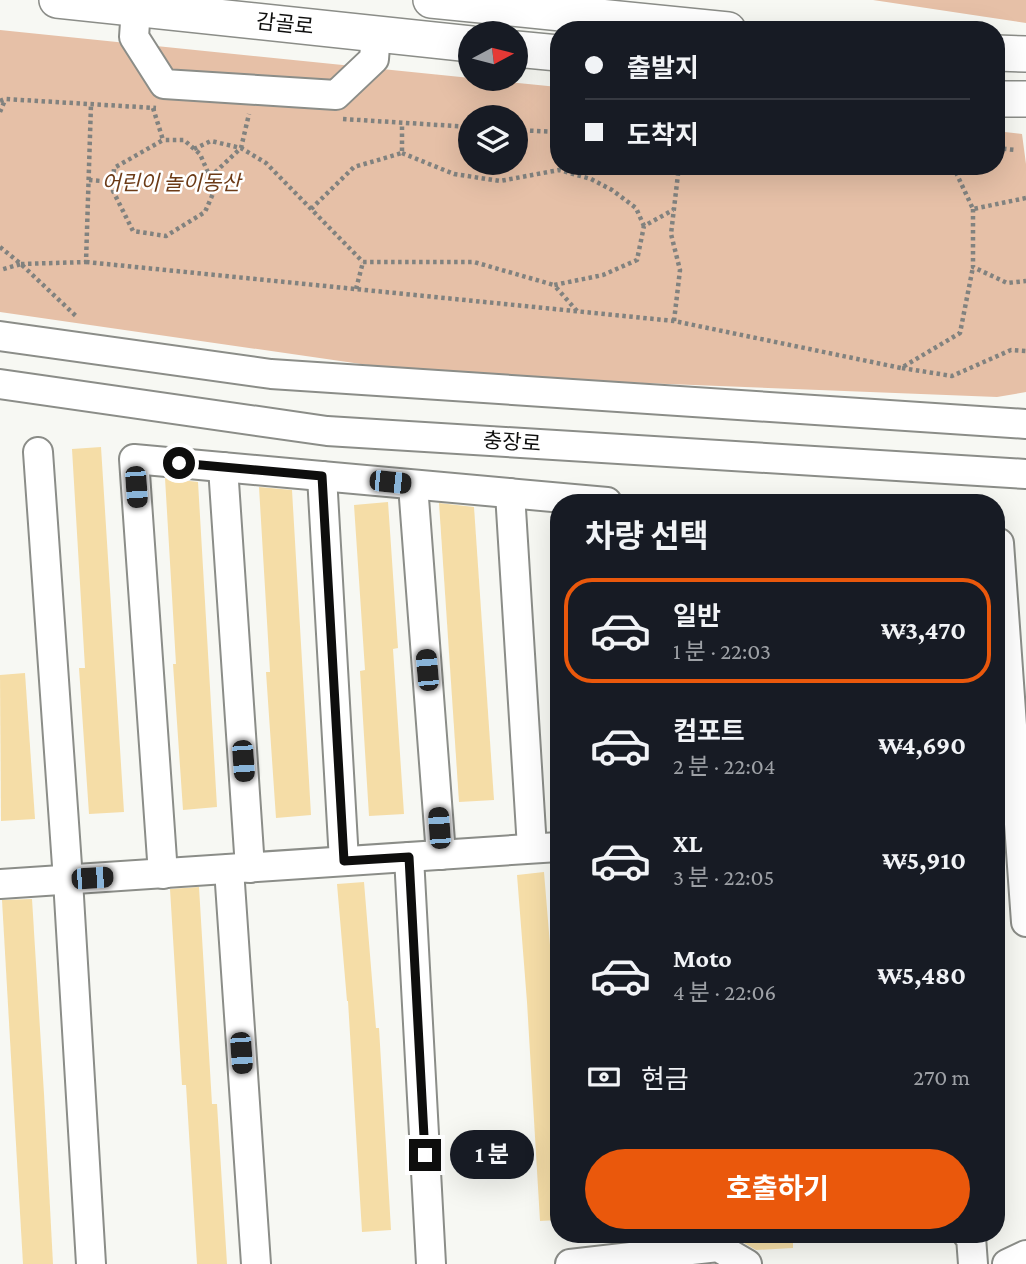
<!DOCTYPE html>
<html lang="ko">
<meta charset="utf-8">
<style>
body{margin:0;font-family:"Crimson Pro","Noto Sans KR",serif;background:#20242c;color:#f1f3f6;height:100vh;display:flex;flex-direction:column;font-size:26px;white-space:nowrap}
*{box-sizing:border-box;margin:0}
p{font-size:23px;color:#9ea1a6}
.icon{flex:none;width:38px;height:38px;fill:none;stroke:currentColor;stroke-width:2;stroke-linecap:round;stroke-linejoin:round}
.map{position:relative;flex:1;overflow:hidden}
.drawer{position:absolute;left:550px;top:494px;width:455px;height:749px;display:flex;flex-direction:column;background:#171b24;border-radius:28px;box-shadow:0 7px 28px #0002}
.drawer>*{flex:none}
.hud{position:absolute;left:550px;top:21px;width:455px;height:154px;border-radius:28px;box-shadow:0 7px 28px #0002;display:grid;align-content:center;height:154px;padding:0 35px;background:#171b24}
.needle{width:46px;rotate:83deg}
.controls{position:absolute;left:458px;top:21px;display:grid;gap:14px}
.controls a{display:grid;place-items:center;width:70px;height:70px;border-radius:50%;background:#171b24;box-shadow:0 7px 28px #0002;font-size:35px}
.end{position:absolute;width:32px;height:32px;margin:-16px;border:9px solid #0e0e0d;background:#fff;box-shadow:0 0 0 4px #fff}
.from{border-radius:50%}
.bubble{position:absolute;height:49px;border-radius:24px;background:#171b24;box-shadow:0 7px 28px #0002;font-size:23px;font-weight:700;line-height:49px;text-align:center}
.car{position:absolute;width:21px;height:42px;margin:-21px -10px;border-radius:9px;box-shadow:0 0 5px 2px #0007;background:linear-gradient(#222 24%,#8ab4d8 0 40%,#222 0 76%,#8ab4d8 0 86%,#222 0)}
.hud b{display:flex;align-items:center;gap:24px;height:66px;font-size:26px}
.hud b+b{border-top:2px solid #363941}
.hud i{width:18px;height:18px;background:#f1f3f6}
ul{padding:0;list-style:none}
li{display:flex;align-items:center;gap:21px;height:105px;margin:0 14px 10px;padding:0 21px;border:4px solid transparent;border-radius:28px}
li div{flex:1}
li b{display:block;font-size:26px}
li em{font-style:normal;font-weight:700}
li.on{border-color:#ea580c}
li>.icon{width:63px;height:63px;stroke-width:1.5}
h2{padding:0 35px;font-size:32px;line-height:84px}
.pay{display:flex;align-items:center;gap:18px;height:77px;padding:0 35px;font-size:26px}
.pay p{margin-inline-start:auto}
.action{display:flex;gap:14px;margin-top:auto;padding:14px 35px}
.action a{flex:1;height:80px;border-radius:42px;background:#ea580c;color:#fff;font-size:28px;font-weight:700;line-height:80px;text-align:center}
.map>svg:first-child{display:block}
.green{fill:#e6c0a7;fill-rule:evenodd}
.building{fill:#f5dda7}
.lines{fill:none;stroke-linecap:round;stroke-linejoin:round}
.minor-casing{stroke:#8b8d88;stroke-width:32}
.major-casing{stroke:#8b8d88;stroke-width:38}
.path{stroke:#81827f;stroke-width:4.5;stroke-dasharray:3.5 3.5;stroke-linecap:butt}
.minor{stroke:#fff;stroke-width:28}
.major{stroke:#fff;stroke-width:35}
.route{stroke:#0e0e0d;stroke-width:9}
.labels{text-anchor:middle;stroke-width:5;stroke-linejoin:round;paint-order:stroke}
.street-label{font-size:21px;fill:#0e0e0d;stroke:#fff}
.park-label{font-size:21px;font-style:italic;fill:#6c3b17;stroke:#fff}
</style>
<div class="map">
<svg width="1026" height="1264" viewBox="0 0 1026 1264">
<rect width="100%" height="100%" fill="#f7f8f3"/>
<!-- green -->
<g class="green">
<path d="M873,0H1026V23Z"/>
<path d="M0,30L558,87V166H996V131L1022,134L1026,164V392L997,397L437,375L0,312ZM471,117H516V163H471Z"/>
</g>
<!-- building -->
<g class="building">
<path d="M101,447L124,812L89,814L79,668H85L72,449Z"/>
<path d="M165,478L198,482L217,807L183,810L173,664H176Z"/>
<path d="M259,487L292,490L311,815L276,818L266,672H270Z"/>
<path d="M388,502L398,648L393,649L404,814L369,816L360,671L365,670L354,505Z"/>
<path d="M439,503L474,507L494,800L459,802Z"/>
<path d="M25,673L35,819L1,821L0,675Z"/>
<path d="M544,872L556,1018L558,1017V1220L540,1221L527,1002L517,875Z"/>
<path d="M364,882L376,1028H379L391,1230L362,1232L348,1001H347L337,884Z"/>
<path d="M199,887L212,1104H217L227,1264H197L186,1085H182L170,889Z"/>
<path d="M32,899L44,1094L53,1264H23L15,1127L2,900Z"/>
<path d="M737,1234H793V1248L756,1250L737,1239Z"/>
</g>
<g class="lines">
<!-- minor casing -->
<g class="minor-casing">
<g id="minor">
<path d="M136,8L134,37L164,84L336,95L374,59L376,34"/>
<path d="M0,336L271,374L1026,424"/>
<path d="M0,384L327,431L1026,474"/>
<path d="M38,452L68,880L91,1264"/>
<path d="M223,467L250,868"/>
<path d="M322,476L344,861"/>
<path d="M413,485L441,855"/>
<path d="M510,493L532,848"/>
<path d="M999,543L1026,922"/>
<path d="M409,857L431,1264"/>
<path d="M229,869L256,1264"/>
<path d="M163,874L134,459L607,502"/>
<path d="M0,884L558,847"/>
<path d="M967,1234L971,1237L973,1264"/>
<path d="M570,1264L718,1247L747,1264"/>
<path d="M1007,1264L1026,1255"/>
</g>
</g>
<!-- major casing -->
<g class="major-casing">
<g id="major">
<path d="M57,0L471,44"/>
<path d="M431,0L728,30"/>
<path d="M516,49L558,53"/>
<path d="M996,53L1026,54"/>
<path d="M996,99H1026"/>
</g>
</g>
<!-- path -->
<g class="path">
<path d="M0,101L5,99L156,108"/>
<path d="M153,108L163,140L114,168L113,191L133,231L166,236L205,212L215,189L200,154L184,140H163"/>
<path d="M0,112L5,100"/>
<path d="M343,119L471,127"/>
<path d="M516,130L558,132"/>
<path d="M996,148L1015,150"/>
<path d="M194,149L211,141L241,148L266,163L363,262"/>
<path d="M402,153L454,174L500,181L559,170L591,179L612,190L636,208L644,226"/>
<path d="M953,166L973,209L1026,198"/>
<path d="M210,177L241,148L249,114"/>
<path d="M89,180L113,182"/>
<path d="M311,209L354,167L402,153V123"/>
<path d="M973,209V267L1007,283L1026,281"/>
<path d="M0,247L21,264L0,270"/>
<path d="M86,262L674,321L901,368L960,333L973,267"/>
<path d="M21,264L86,262L91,104"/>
<path d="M22,265L77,317"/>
<path d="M356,289L363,262H474L554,285"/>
<path d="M577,311L554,285L603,275L637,260L644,226L673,210"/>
<path d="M674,321L680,270L671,234L679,166"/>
<path d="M902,368L952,376L1011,350L1026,351"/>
</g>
<!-- minor -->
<use href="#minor" class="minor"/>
<!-- major -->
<use href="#major" class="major"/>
</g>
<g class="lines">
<!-- route -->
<path class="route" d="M179,463L322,476L344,861L409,857L425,1155"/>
</g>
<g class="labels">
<!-- street labels -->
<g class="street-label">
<text transform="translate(285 24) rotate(6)" y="7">감골로</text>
<text transform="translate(512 442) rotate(4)" y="7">충장로</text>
</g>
<!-- park labels -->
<g class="park-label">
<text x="171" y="190">어린이 놀이동산</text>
</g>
</g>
</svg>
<div class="controls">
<a><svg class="needle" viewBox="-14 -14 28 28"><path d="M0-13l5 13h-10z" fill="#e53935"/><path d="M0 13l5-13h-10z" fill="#9ea1a6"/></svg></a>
<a><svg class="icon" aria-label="layers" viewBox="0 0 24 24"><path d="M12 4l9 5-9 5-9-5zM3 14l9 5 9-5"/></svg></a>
</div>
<i class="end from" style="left:179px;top:463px"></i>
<i class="end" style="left:425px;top:1155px"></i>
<div class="bubble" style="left:450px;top:1130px;width:84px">1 분</div>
<i class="car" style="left:390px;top:482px;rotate:96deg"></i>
<i class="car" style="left:136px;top:487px;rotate:176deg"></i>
<i class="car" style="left:427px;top:670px;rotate:355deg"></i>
<i class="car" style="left:243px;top:761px;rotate:176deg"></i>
<i class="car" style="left:439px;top:828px;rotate:356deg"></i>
<i class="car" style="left:92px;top:878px;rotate:86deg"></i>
<i class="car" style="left:241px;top:1053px;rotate:176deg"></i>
<div class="hud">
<b><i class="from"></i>출발지</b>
<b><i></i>도착지</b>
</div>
<section class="drawer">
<h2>차량 선택</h2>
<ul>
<li class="on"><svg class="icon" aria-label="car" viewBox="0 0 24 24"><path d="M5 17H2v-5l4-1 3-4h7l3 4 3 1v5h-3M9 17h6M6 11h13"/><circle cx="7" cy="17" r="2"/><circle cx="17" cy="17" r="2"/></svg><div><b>일반</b><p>1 분 · 22:03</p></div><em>₩3,470</em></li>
<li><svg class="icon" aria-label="car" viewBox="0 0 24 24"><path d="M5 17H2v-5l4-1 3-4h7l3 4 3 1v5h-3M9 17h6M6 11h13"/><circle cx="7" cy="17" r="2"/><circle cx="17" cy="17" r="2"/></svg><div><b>컴포트</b><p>2 분 · 22:04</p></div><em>₩4,690</em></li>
<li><svg class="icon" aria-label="car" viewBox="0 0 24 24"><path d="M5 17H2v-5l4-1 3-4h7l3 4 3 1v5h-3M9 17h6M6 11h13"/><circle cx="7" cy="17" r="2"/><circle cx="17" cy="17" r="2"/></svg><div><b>XL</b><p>3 분 · 22:05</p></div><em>₩5,910</em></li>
<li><svg class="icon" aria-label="car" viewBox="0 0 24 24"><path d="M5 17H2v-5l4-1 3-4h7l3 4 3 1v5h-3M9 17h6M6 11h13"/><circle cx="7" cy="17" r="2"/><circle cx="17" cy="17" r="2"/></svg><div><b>Moto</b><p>4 분 · 22:06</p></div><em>₩5,480</em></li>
</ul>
<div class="pay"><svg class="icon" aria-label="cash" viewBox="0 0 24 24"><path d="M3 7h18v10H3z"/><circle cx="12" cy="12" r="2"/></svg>현금<p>270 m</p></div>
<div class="action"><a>호출하기</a></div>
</section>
</div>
